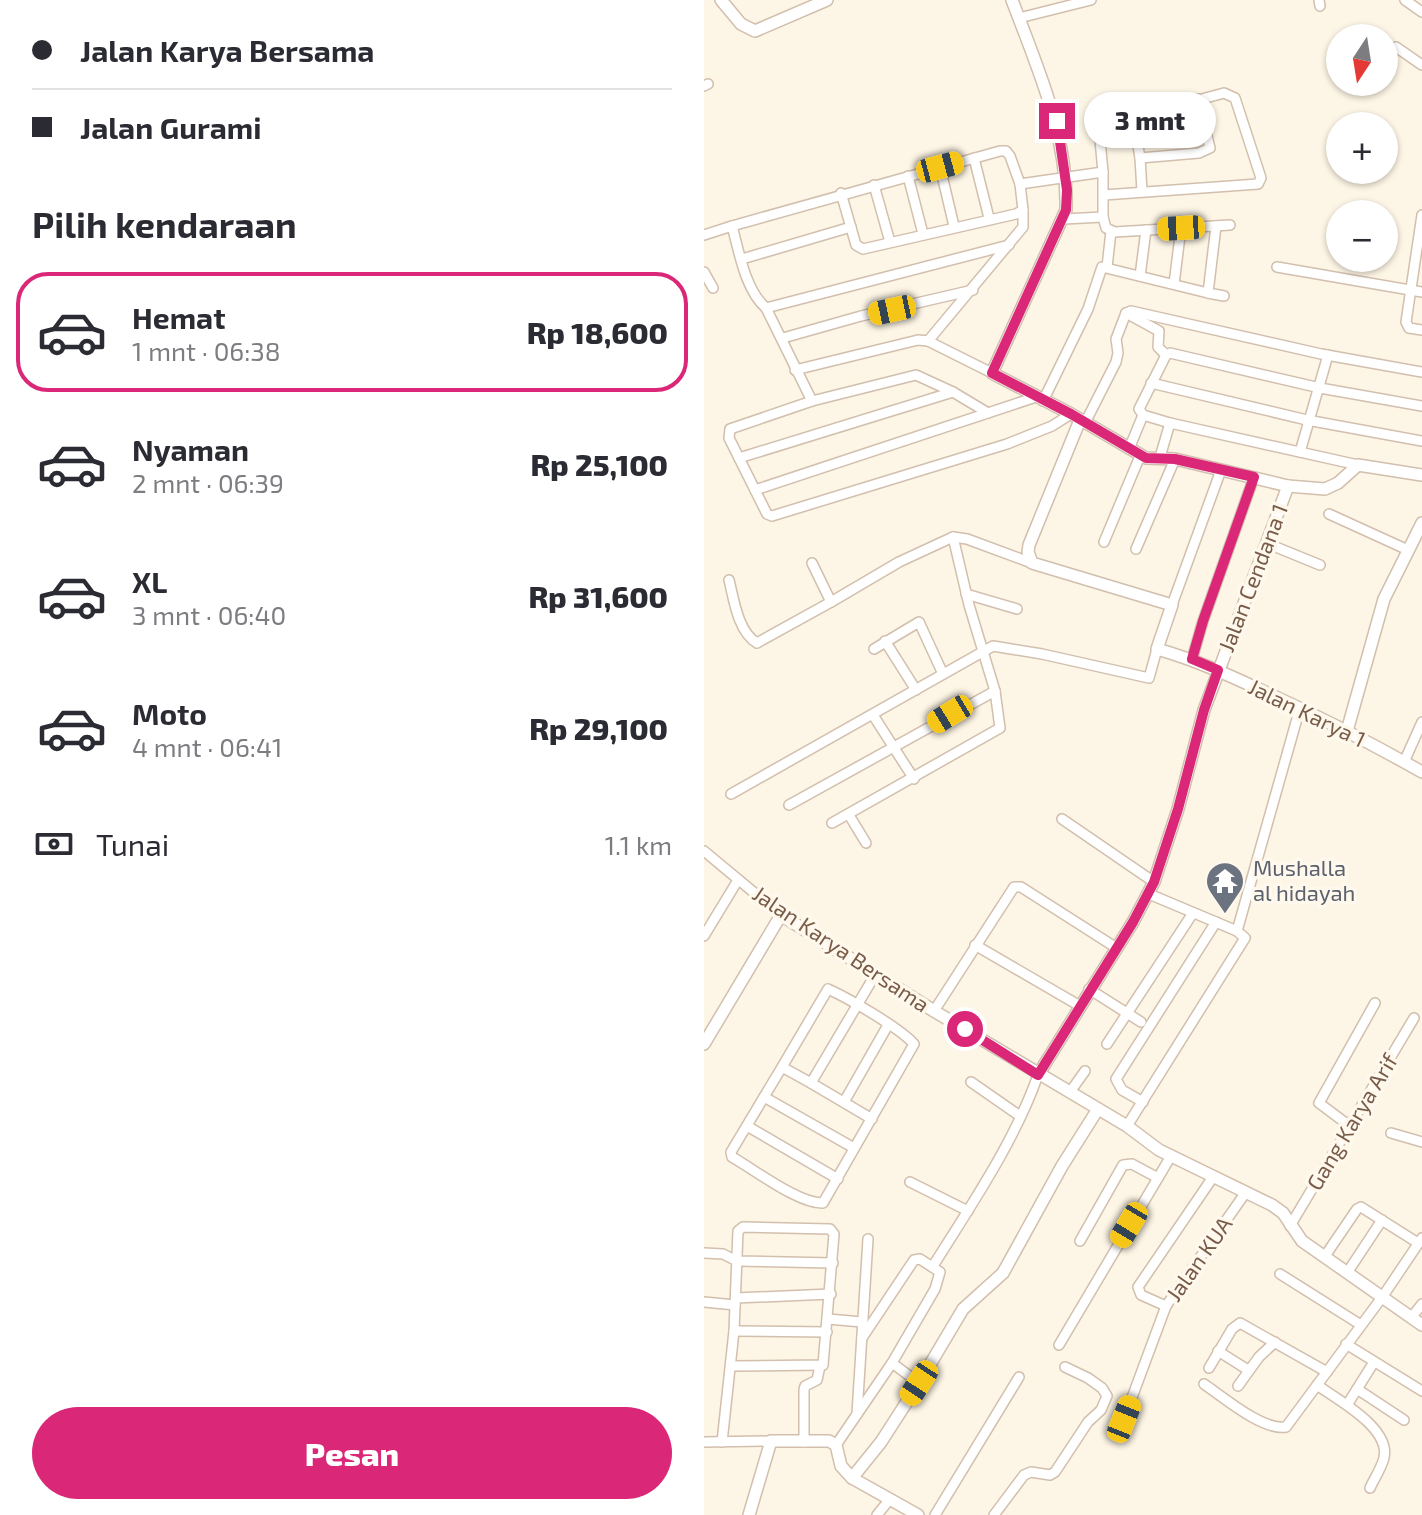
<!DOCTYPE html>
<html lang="id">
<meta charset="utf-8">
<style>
body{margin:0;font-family:"Exo 2",sans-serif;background:#f2f2f3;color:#2b2b33;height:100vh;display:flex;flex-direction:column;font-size:30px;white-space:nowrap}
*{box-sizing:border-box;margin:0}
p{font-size:26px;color:#7c7c81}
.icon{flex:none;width:44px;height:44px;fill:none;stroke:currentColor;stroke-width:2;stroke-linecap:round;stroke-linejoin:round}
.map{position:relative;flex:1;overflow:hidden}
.side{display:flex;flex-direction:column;background:#fff;width:704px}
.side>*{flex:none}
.hud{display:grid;align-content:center;height:176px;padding:0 32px;background:#fff}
.needle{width:52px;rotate:192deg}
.controls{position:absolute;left:622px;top:24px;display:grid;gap:16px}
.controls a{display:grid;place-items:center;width:72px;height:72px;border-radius:50%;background:#fff;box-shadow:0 2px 6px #0004;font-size:40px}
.end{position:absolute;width:36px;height:36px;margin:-18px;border:10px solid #db2777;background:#fff;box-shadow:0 0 0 4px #fff}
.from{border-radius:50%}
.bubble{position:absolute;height:56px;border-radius:28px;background:#fff;box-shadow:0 2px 6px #0004;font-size:26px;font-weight:800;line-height:56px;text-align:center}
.car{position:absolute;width:24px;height:48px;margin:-24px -12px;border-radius:10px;box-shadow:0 0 6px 2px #0007;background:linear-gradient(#f5c518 24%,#345 0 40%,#f5c518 0 76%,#345 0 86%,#f5c518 0)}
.hud b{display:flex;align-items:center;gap:28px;height:76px;font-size:30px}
.hud b+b{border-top:2px solid #e1e1e2}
.hud i{width:20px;height:20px;background:#2b2b33}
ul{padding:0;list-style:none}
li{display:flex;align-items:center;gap:24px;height:120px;margin:0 16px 12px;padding:0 16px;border:4px solid transparent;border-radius:32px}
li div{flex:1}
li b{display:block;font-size:30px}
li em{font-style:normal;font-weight:800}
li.on{border-color:#db2777}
li>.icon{width:72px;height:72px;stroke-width:1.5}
h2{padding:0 32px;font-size:36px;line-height:96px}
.pay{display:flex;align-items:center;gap:20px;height:88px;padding:0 32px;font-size:30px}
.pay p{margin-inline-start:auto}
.button{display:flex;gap:16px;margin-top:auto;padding:16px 32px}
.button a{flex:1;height:92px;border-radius:48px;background:#db2777;color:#fff;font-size:32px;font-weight:800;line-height:92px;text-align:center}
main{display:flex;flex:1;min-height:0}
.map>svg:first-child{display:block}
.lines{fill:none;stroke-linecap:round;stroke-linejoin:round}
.minor-casing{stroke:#d2bfad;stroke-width:12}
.tertiary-casing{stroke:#d2bfad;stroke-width:14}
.minor{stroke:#fff;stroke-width:9}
.tertiary{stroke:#fff;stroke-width:11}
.route{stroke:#db2777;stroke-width:10}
.labels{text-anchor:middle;stroke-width:7;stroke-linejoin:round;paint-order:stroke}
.street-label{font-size:22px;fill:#785b48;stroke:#fff8ed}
.worship-label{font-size:22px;fill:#5b616d;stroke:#fff8ed;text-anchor:start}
</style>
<main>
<section class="side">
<div class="hud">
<b><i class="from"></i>Jalan Karya Bersama</b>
<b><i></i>Jalan Gurami</b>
</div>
<h2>Pilih kendaraan</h2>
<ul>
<li class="on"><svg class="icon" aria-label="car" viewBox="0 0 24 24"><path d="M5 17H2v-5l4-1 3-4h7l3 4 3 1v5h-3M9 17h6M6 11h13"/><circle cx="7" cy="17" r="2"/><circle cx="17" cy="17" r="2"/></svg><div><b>Hemat</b><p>1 mnt · 06:38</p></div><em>Rp 18,600</em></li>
<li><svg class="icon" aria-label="car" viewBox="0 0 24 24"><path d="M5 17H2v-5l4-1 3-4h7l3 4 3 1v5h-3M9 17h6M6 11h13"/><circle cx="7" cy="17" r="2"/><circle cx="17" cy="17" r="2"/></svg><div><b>Nyaman</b><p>2 mnt · 06:39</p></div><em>Rp 25,100</em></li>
<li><svg class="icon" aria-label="car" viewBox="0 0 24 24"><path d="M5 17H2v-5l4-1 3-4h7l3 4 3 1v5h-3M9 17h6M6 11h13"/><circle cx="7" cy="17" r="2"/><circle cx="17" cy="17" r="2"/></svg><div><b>XL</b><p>3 mnt · 06:40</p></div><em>Rp 31,600</em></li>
<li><svg class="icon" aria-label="car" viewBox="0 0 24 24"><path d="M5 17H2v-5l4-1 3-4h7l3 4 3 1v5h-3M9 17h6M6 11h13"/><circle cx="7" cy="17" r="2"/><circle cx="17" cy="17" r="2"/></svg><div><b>Moto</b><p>4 mnt · 06:41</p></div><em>Rp 29,100</em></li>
</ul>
<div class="pay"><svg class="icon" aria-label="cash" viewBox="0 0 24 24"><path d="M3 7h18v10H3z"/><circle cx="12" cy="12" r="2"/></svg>Tunai<p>1.1 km</p></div>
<div class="button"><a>Pesan</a></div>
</section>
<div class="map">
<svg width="718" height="1515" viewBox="0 0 718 1515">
<rect width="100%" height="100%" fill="#fdf5e5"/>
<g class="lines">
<!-- minor casing -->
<g class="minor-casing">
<g id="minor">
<path d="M615,0L616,6"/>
<path d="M701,0L718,12"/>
<path d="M315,18L387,0"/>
<path d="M692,47L718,65"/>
<path d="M0,86L4,84"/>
<path d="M429,116L436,158L438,191"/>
<path d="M270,158L285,218"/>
<path d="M436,158L495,153L506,148L494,99"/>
<path d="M236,167L250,226"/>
<path d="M399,172L395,129L398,126L520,93L531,98L557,178L554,184L400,195"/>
<path d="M204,176L219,234"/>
<path d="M170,185L186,242"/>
<path d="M137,193L152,245L159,249L312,214L319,210L316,184L399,172V217L360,219"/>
<path d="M718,215L702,322L705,328L718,330"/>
<path d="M399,217L402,228L411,232L526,225"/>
<path d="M512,226L504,293L520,296"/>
<path d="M0,235L28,226"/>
<path d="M38,259L147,227"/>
<path d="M403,267L407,231"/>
<path d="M573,267L718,292"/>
<path d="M0,272L9,288"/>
<path d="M436,276L442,230"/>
<path d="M470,284L477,228"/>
<path d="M62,308C41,290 35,251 28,226L296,151H302L306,156L316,184"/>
<path d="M422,313L427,311L617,354L718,372"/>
<path d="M422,313L455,331L454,347L462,355"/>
<path d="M79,338L157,316L269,290"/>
<path d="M224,341L319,227V210"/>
<path d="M91,370L214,340L224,341L288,373"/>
<path d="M447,383L603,420L718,441"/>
<path d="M249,392L212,375L108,401L26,429L25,438L63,514L68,516L303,444L348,426L367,414"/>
<path d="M108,401L62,308L305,245"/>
<path d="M339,401L384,309L398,267L504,293"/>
<path d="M381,423L412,362L414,353L412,339L422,313"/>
<path d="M425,449L439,415"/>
<path d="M596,452L624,355"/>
<path d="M456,457L466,423"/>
<path d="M35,458L249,392L284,413"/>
<path d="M654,465L466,423L439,415L435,409L462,355L466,353L616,388L718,406"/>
<path d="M51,490L332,397"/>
<path d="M625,514L704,550"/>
<path d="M400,542L436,456"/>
<path d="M562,543L616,565"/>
<path d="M432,549L471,459"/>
<path d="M108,563L127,602L195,562L249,537"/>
<path d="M25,580C30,600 34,632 53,643L127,602"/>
<path d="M262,594L313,609"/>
<path d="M468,605L517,470"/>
<path d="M181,641L212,690"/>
<path d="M170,649L215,622L239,674"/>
<path d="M488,659L499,621L550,477"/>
<path d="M169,715L210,779"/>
<path d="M700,762L718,722"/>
<path d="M27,794L289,646L338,654L445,678L453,649"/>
<path d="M85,805L291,691"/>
<path d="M145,815L162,843"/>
<path d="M358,819L450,882"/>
<path d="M128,823L296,728L291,691L265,605L249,537L263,539L328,563"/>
<path d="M0,851L77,915"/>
<path d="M533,931L596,708"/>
<path d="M0,936L34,880"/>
<path d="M271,945L376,1006"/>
<path d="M385,989L437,1022"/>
<path d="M230,1011L310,887H317L411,947"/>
<path d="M403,1044L489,913"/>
<path d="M78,1067L124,989C144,998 196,1028 210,1044L119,1203C95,1204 51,1170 28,1157L27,1152L78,1067L107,1083L171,975"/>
<path d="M267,1082L316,1116"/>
<path d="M107,1083L168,1119"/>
<path d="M366,1092L381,1071"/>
<path d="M60,1097L150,1148"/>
<path d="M140,1102L184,1025"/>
<path d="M439,1102L418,1090L412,1079L512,922"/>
<path d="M43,1126L134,1179"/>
<path d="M423,1126L541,938L533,931L445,894"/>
<path d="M647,1127L615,1103L671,1003"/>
<path d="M687,1133L718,1142"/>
<path d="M206,1182L264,1211"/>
<path d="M586,1226L710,1018"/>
<path d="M376,1241L419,1165L428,1164L454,1178"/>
<path d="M0,1253L19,1254L33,1261L129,1263"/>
<path d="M621,1256L653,1209L657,1207L714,1243"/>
<path d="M229,1266C266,1207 311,1141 334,1075"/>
<path d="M643,1273L678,1220"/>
<path d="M576,1274L657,1325"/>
<path d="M32,1298L127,1294"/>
<path d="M0,1302L31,1305"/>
<path d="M462,1306L437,1295L434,1287L509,1177"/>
<path d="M707,1318L718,1304"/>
<path d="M124,1319L158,1322"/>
<path d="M30,1331L123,1332"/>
<path d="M642,1344L718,1391"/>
<path d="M355,1345L467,1156"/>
<path d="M514,1351L544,1370"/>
<path d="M188,1363L215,1383"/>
<path d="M505,1368L528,1329L536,1323L623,1372"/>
<path d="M500,1384C519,1397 559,1431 582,1427L679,1296L718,1238"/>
<path d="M613,1385C634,1400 687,1428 680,1458C677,1469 670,1479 666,1488"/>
<path d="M534,1386L555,1357L571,1342"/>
<path d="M653,1389L700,1420"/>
<path d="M643,1405L670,1362"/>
<path d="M153,1414L164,1239"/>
<path d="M420,1419L462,1306L542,1192"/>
<path d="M0,1442L67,1441"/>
<path d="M18,1442L30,1331L34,1231L39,1227L126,1229L130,1234L119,1365L27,1366"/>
<path d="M100,1442V1390L101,1386L113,1380L116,1366"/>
<path d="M132,1445L188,1363L231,1289L236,1272L216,1259L210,1260L158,1338"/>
<path d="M173,1515L186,1499"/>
<path d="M231,1515L315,1377"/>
<path d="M290,1515L320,1475L327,1472L346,1475L351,1472L384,1422L397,1410L403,1396L398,1388L384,1378L361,1367"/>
</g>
</g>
<!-- tertiary casing -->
<g class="tertiary-casing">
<g id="tertiary">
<path d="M17,0L37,24L51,31L123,0"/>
<path d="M308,0C334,69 364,135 362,210L288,373L367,414L442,458L471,459L584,486L621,489L634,483L654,465L718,475"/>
<path d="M376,420L325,545L324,552L328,563L468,605L453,649C492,660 527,676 563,693C616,717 667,743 718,772"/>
<path d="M643,731L680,599L718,523"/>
<path d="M0,1044L77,915L230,1011L423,1126L455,1150L568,1205L579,1213L598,1241L718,1325"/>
<path d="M334,1075L429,922L450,882L474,809L500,710L584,486"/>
<path d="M148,1478L177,1442L215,1383L259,1309L299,1273L358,1166L394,1109"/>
<path d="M45,1515L67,1441H125L132,1445L137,1466L148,1478L214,1515"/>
</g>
</g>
<!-- minor -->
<use href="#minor" class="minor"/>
<!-- tertiary -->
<use href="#tertiary" class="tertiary"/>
</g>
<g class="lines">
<!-- route -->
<path class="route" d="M261,1029L334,1075L429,922L450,882L474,809L500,710L514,670L488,659L499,621L550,477L471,459L442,458L367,414L288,373L362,210L363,190L353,121"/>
</g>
<!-- icons -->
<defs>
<g id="temple-pin" transform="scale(2)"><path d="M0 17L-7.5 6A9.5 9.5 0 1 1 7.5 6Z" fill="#6b7280" stroke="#fff8ed"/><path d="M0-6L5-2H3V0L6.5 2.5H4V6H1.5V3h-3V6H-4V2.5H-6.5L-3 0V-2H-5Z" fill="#fff"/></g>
</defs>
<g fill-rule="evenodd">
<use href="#temple-pin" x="521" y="881"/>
</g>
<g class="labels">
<!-- street labels -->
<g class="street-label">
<text transform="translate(549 578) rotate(-69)" y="8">Jalan Cendana 1</text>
<text transform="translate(603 713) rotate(26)" y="8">Jalan Karya 1</text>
<text transform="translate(137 949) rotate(34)" y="8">Jalan Karya Bersama</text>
<text transform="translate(648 1122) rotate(-59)" y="8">Gang Karya Arif</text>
<text transform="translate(495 1259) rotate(-55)" y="8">Jalan KUA</text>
</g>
<!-- worship labels -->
<g class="worship-label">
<text x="549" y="876">Mushalla<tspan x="549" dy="25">al hidayah</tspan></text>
</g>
</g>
</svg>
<div class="controls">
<a><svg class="needle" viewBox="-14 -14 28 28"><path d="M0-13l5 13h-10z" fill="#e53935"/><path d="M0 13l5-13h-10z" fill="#7c7c81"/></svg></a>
<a>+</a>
<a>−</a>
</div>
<i class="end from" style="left:261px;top:1029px"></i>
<i class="end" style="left:353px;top:121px"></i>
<div class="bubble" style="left:380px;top:92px;width:132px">3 mnt</div>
<i class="car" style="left:236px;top:167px;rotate:75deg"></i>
<i class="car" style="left:477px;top:228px;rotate:267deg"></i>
<i class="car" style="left:188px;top:310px;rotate:258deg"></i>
<i class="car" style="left:246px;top:714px;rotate:239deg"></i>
<i class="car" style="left:425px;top:1225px;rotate:211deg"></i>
<i class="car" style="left:215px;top:1383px;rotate:213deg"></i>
<i class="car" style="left:420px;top:1419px;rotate:22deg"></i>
</div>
</main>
